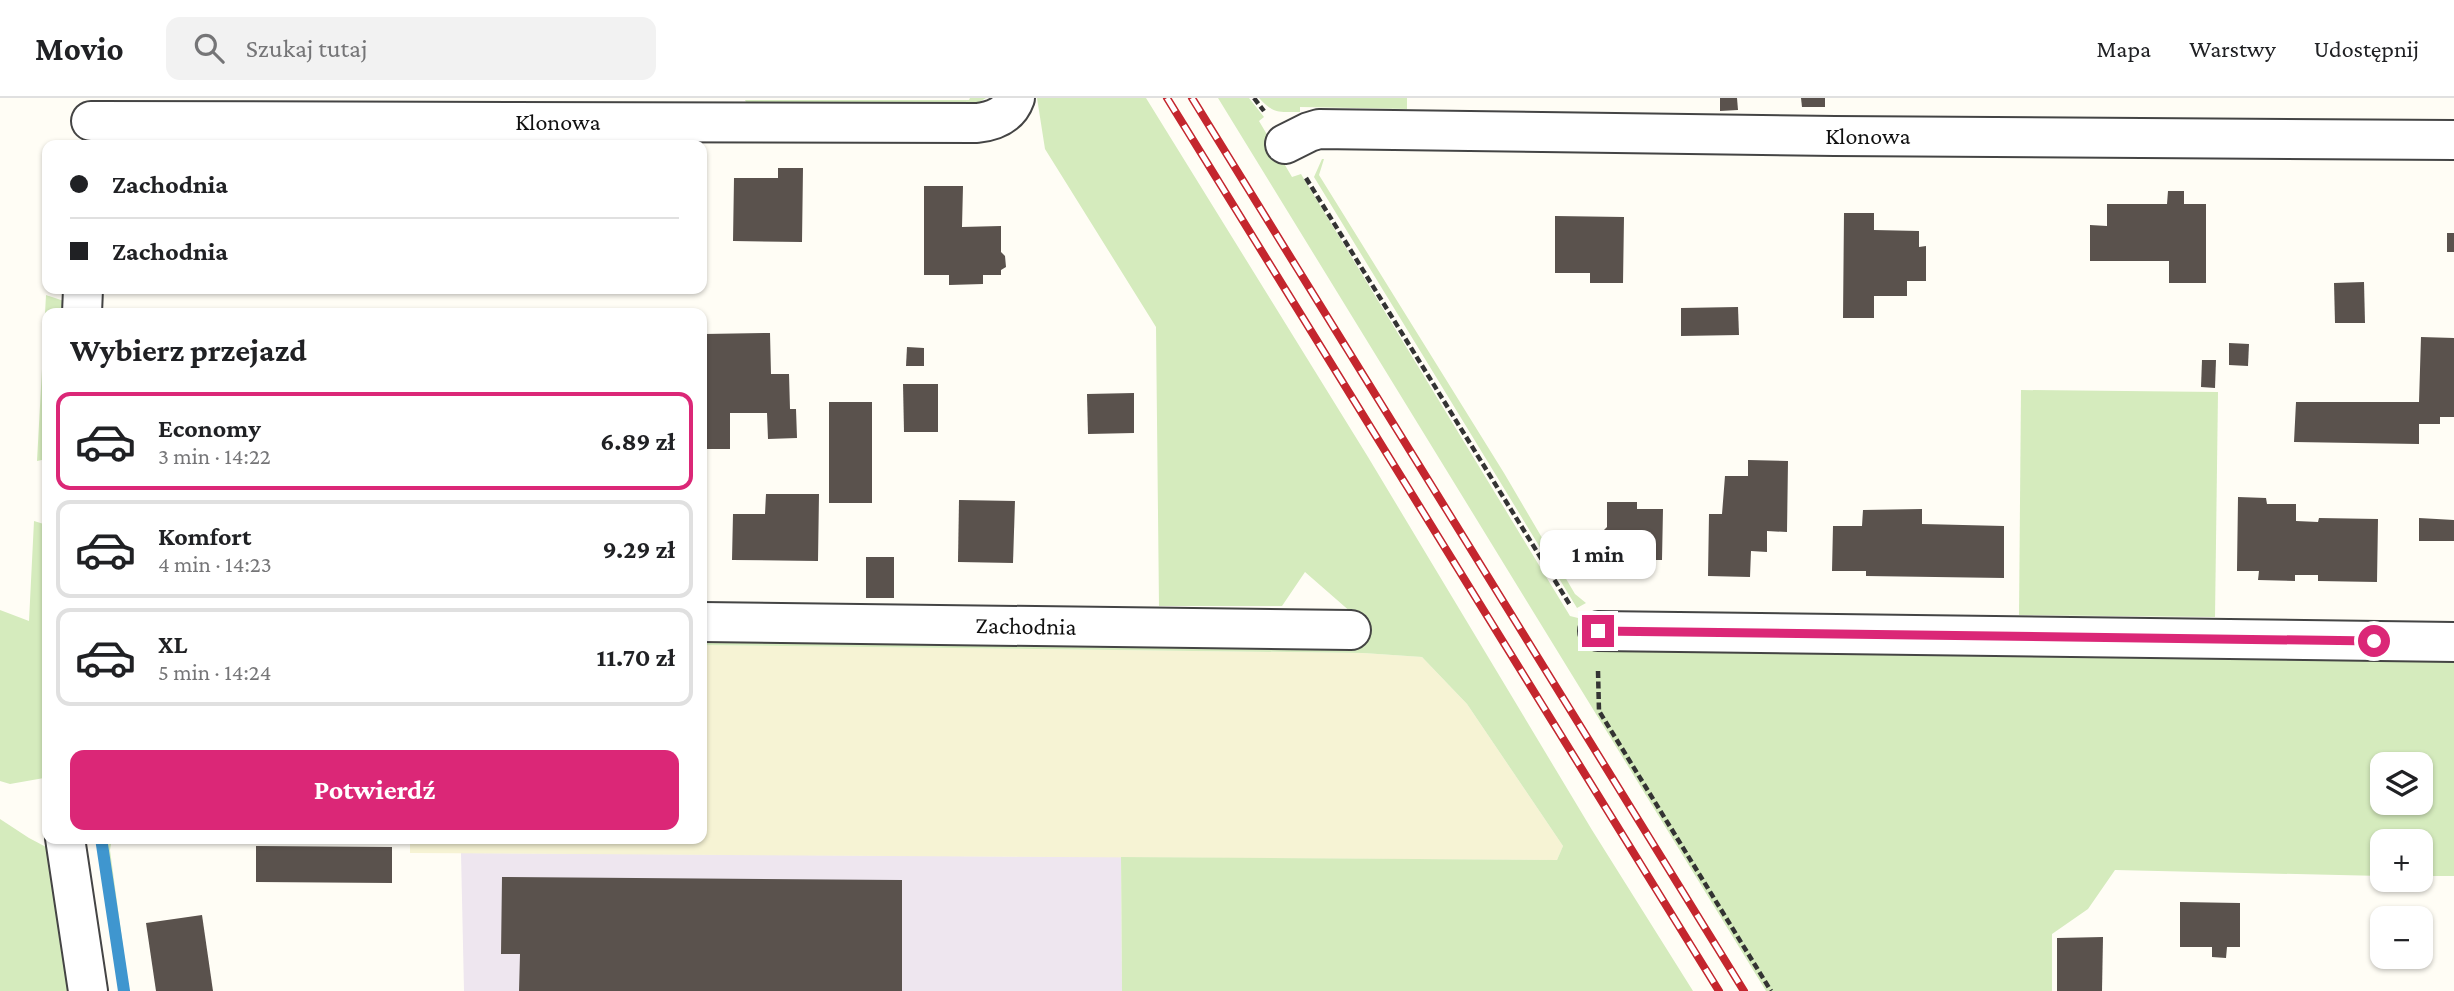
<!DOCTYPE html>
<html lang="pl">
<meta charset="utf-8">
<style>
body{margin:0;font-family:"Crimson Pro",serif;background:#f2f2f2;color:#202124;height:100vh;display:flex;flex-direction:column;font-size:26px;white-space:nowrap}
*{box-sizing:border-box;margin:0}
p{font-size:23px;color:#757577}
.icon{flex:none;width:38px;height:38px;fill:none;stroke:currentColor;stroke-width:2;stroke-linecap:round;stroke-linejoin:round}
.map{position:relative;flex:1;overflow:hidden}
.drawer{position:absolute;left:42px;top:210px;width:665px;height:536px;display:flex;flex-direction:column;background:#fff;border-radius:14px;box-shadow:0 2px 5px #0004}
.drawer>*{flex:none}
.hud{position:absolute;left:42px;top:42px;width:665px;height:154px;border-radius:14px;box-shadow:0 2px 5px #0004;display:grid;align-content:center;height:154px;padding:0 28px;background:#fff}
.controls{position:absolute;left:2370px;top:654px;display:grid;gap:14px}
.controls a{display:grid;place-items:center;width:63px;height:63px;border-radius:14px;background:#fff;box-shadow:0 2px 5px #0004;font-size:35px}
.end{position:absolute;width:32px;height:32px;margin:-16px;border:9px solid #db2777;background:#fff;box-shadow:0 0 0 4px #fff}
.from{border-radius:50%}
.bubble{position:absolute;height:49px;border-radius:14px;background:#fff;box-shadow:0 2px 5px #0004;font-size:23px;font-weight:700;line-height:49px;text-align:center}
.hud b{display:flex;align-items:center;gap:24px;height:66px;font-size:26px}
.hud b+b{border-top:2px solid #e0e0e0}
.hud i{width:18px;height:18px;background:#202124}
ul{padding:0;list-style:none}
li{display:flex;align-items:center;gap:21px;height:98px;margin:0 14px 10px;padding:0 14px;border:4px solid #e0e0e0;border-radius:14px}
li div{flex:1}
li b{display:block;font-size:26px}
li em{font-style:normal;font-weight:700}
li.on{border-color:#db2777}
li>.icon{width:63px;height:63px;stroke-width:1.5}
h2{padding:0 28px;font-size:32px;line-height:84px}
.button{display:flex;gap:14px;margin-top:auto;padding:14px 28px}
.button a{flex:1;height:80px;border-radius:14px;background:#db2777;color:#fff;font-size:28px;font-weight:700;line-height:80px;text-align:center}
header{display:flex;align-items:center;gap:42px;box-sizing:border-box;height:98px;padding:0 35px;background:#fff;border-bottom:2px solid #e0e0e0}
header strong{font-size:33px}
nav{display:flex;gap:38px;margin-inline-start:auto;font-size:24px}
.search{width:490px;height:63px;background:#f2f2f2;display:flex;align-items:center;gap:18px;box-sizing:border-box;padding:0 24px;border-radius:14px;color:#757577;font-size:26px}
.map>svg:first-child{display:block}
.industrial{fill:#eee6ef}
.farmland{fill:#f6f3d4}
.green{fill:#d5ebbd;fill-rule:evenodd}
.lines{fill:none;stroke-linecap:round;stroke-linejoin:round}
.stream{stroke:#3f96cf;stroke-width:12}
.building{fill:#5a524d}
.minor-casing{stroke:#444;stroke-width:42}
.path{stroke:#333;stroke-width:4.5;stroke-dasharray:7 3.5;stroke-linecap:butt}
.minor{stroke:#fff;stroke-width:38}
.rail-casing{stroke:#c4262e;stroke-width:8}
.rail{stroke:#fff;stroke-width:5;stroke-dasharray:16;stroke-linecap:butt}
.route{stroke:#db2777;stroke-width:9}
.labels{text-anchor:middle;stroke-width:7;stroke-linejoin:round;paint-order:stroke}
.street-label{font-size:24px;fill:#111;stroke:#fff}
</style>
<header>
<strong>Movio</strong>
<div class="search"><svg class="icon" aria-label="search" viewBox="0 0 24 24"><circle cx="10" cy="10" r="6"/><path d="M15 15l6 6"/></svg>Szukaj tutaj</div>
<nav><a>Mapa</a><a>Warstwy</a><a>Udostępnij</a></nav>
</header>
<div class="map">
<svg width="2454" height="893" viewBox="0 0 2454 893">
<rect width="100%" height="100%" fill="#fffdf5"/>
<!-- industrial -->
<path class="industrial" d="M461,755L1121,759L1122,893H464Z"/>
<!-- farmland -->
<path class="farmland" d="M702,547L1363,555L1422,559L1467,606L1563,748L1557,762L410,755V740H702Z"/>
<!-- green -->
<g class="green">
<path d="M970,0H986L969,10L750,12L745,2H969Z"/>
<path d="M1037,0H1146L1368,359L1592,732L1693,893H1122L1121,759L1557,762L1563,748L1467,606L1422,559L1363,555L702,547V537L1360,522L1305,474L1282,508H1159L1156,229L1045,51Z"/>
<path d="M1218,0H1249L1264,19L1259,23L1292,79L1301,76L1570,518L1586,522L1602,546L2454,564V778H2420V744H2382V778L2115,772L2088,811L2052,836V893H1766ZM2382,667H2420V705H2382Z"/>
<path d="M1259,0H1407V11L1300,9V14C1280,14 1273,16 1259,0Z"/>
<path d="M1322,61H1324L1319,77L1504,375L1575,496L1586,505L1577,510L1314,79Z"/>
<path d="M46,197L64,203V215H47V361L37,363Z"/>
<path d="M2021,292L2218,294L2215,519L2019,517Z"/>
<path d="M34,423L47,427L44,680L10,686L0,683V512L29,523Z"/>
<path d="M0,721L29,740L48,750L71,893H0Z"/>
<path d="M96,740H112L110,752L129,893H119Z"/>
</g>
<g class="lines">
<!-- stream -->
<path class="stream" d="M101,740L124,893"/>
</g>
<!-- building -->
<g class="building">
<path d="M1720,0H1737L1738,12L1720,13Z"/>
<path d="M1801,0H1825V9H1802Z"/>
<path d="M778,70H803L802,144L733,143L734,80H778Z"/>
<path d="M924,88H963L962,129L1001,128V154L1005,158L1006,169L1001,172V177H983V186L949,187V177H924Z"/>
<path d="M2168,93H2184V106H2206V185H2169V163H2090V127L2107,128V106H2167Z"/>
<path d="M1844,115H1874V132L1919,133V149L1926,148V183H1907V198H1874V220H1843Z"/>
<path d="M1555,118L1624,119L1623,185H1590V175H1555Z"/>
<rect x="2447" y="135" width="7" height="19"/>
<path d="M2364,184L2365,225H2335L2334,185Z"/>
<path d="M1738,209L1739,237L1681,238V210Z"/>
<path d="M770,235L771,276H789L790,311H796L797,340L768,341L767,315H730V351H704V236Z"/>
<path d="M2421,239L2454,240V319H2440V326H2419V346L2294,344L2296,304H2419Z"/>
<path d="M2229,245L2249,246L2248,268L2229,267Z"/>
<path d="M907,249L924,250V268H906Z"/>
<path d="M2202,262H2216L2215,290L2201,289Z"/>
<path d="M903,286H938V334H904Z"/>
<path d="M1134,295V335L1088,336L1087,296Z"/>
<rect x="829" y="304" width="43" height="101"/>
<path d="M1748,362L1788,363L1787,434L1767,433V454L1751,453L1750,479L1708,478L1709,416H1722L1725,378H1748Z"/>
<path d="M766,396H819L818,463L732,462L733,416H765Z"/>
<path d="M2238,399L2266,400L2267,406H2296V423L2318,424L2319,420L2378,421L2377,484L2318,483V477H2295V483L2258,482L2259,473H2237Z"/>
<path d="M959,402L1015,403L1013,465L958,464Z"/>
<path d="M1607,404H1637V411H1663L1662,462H1651V472H1607V447L1603,443V433L1607,429Z"/>
<path d="M1922,411V426L2004,428V480L1866,478V473H1832L1833,428H1862L1863,412Z"/>
<path d="M2419,420L2454,422V443H2419Z"/>
<rect x="866" y="459" width="28" height="41"/>
<path d="M256,748L392,749V785L256,784Z"/>
<path d="M502,779L902,782V893H519L520,856H501Z"/>
<path d="M2180,804L2240,805V849H2227L2226,860L2212,859V849H2180Z"/>
<path d="M202,817L213,893H156L146,825Z"/>
<path d="M2103,839L2102,893H2057V840Z"/>
</g>
<g class="lines">
<!-- minor casing -->
<g class="minor-casing">
<g id="minor">
<path d="M91,23L977,25C994,23 1009,17 1015,0"/>
<path d="M1285,46L1309,34L1319,31L1835,38L2454,42"/>
<path d="M82,215L83,191"/>
<path d="M702,524L1351,532"/>
<path d="M1598,533L2454,544"/>
<path d="M65,740L88,893"/>
</g>
</g>
<!-- path -->
<g class="path">
<path d="M1254,0L1264,13"/>
<path d="M1306,80L1570,507"/>
<path d="M1598,573L1599,613L1771,893"/>
</g>
<!-- minor -->
<use href="#minor" class="minor"/>
<!-- rail casing -->
<g class="rail-casing">
<g id="rail">
<path d="M1167,0L1719,893"/>
<path d="M1192,0L1744,893"/>
</g>
</g>
<!-- rail -->
<use href="#rail" class="rail"/>
</g>
<g class="lines">
<!-- route -->
<path class="route" d="M1598,533L2374,543"/>
</g>
<g class="labels">
<!-- street labels -->
<g class="street-label">
<text x="558" y="32">Klonowa</text>
<text x="1868" y="46">Klonowa</text>
<text transform="translate(1026 528) rotate(1)" y="8">Zachodnia</text>
</g>
</g>
</svg>
<div class="controls">
<a><svg class="icon" aria-label="layers" viewBox="0 0 24 24"><path d="M12 4l9 5-9 5-9-5zM3 14l9 5 9-5"/></svg></a>
<a>+</a>
<a>−</a>
</div>
<i class="end from" style="left:2374px;top:543px"></i>
<i class="end" style="left:1598px;top:533px"></i>
<div class="bubble" style="left:1540px;top:432px;width:116px">1 min</div>
<div class="hud">
<b><i class="from"></i>Zachodnia</b>
<b><i></i>Zachodnia</b>
</div>
<section class="drawer">
<h2>Wybierz przejazd</h2>
<ul>
<li class="on"><svg class="icon" aria-label="car" viewBox="0 0 24 24"><path d="M5 17H2v-5l4-1 3-4h7l3 4 3 1v5h-3M9 17h6M6 11h13"/><circle cx="7" cy="17" r="2"/><circle cx="17" cy="17" r="2"/></svg><div><b>Economy</b><p>3 min · 14:22</p></div><em>6.89 zł</em></li>
<li><svg class="icon" aria-label="car" viewBox="0 0 24 24"><path d="M5 17H2v-5l4-1 3-4h7l3 4 3 1v5h-3M9 17h6M6 11h13"/><circle cx="7" cy="17" r="2"/><circle cx="17" cy="17" r="2"/></svg><div><b>Komfort</b><p>4 min · 14:23</p></div><em>9.29 zł</em></li>
<li><svg class="icon" aria-label="car" viewBox="0 0 24 24"><path d="M5 17H2v-5l4-1 3-4h7l3 4 3 1v5h-3M9 17h6M6 11h13"/><circle cx="7" cy="17" r="2"/><circle cx="17" cy="17" r="2"/></svg><div><b>XL</b><p>5 min · 14:24</p></div><em>11.70 zł</em></li>
</ul>
<div class="button"><a>Potwierdź</a></div>
</section>
</div>
